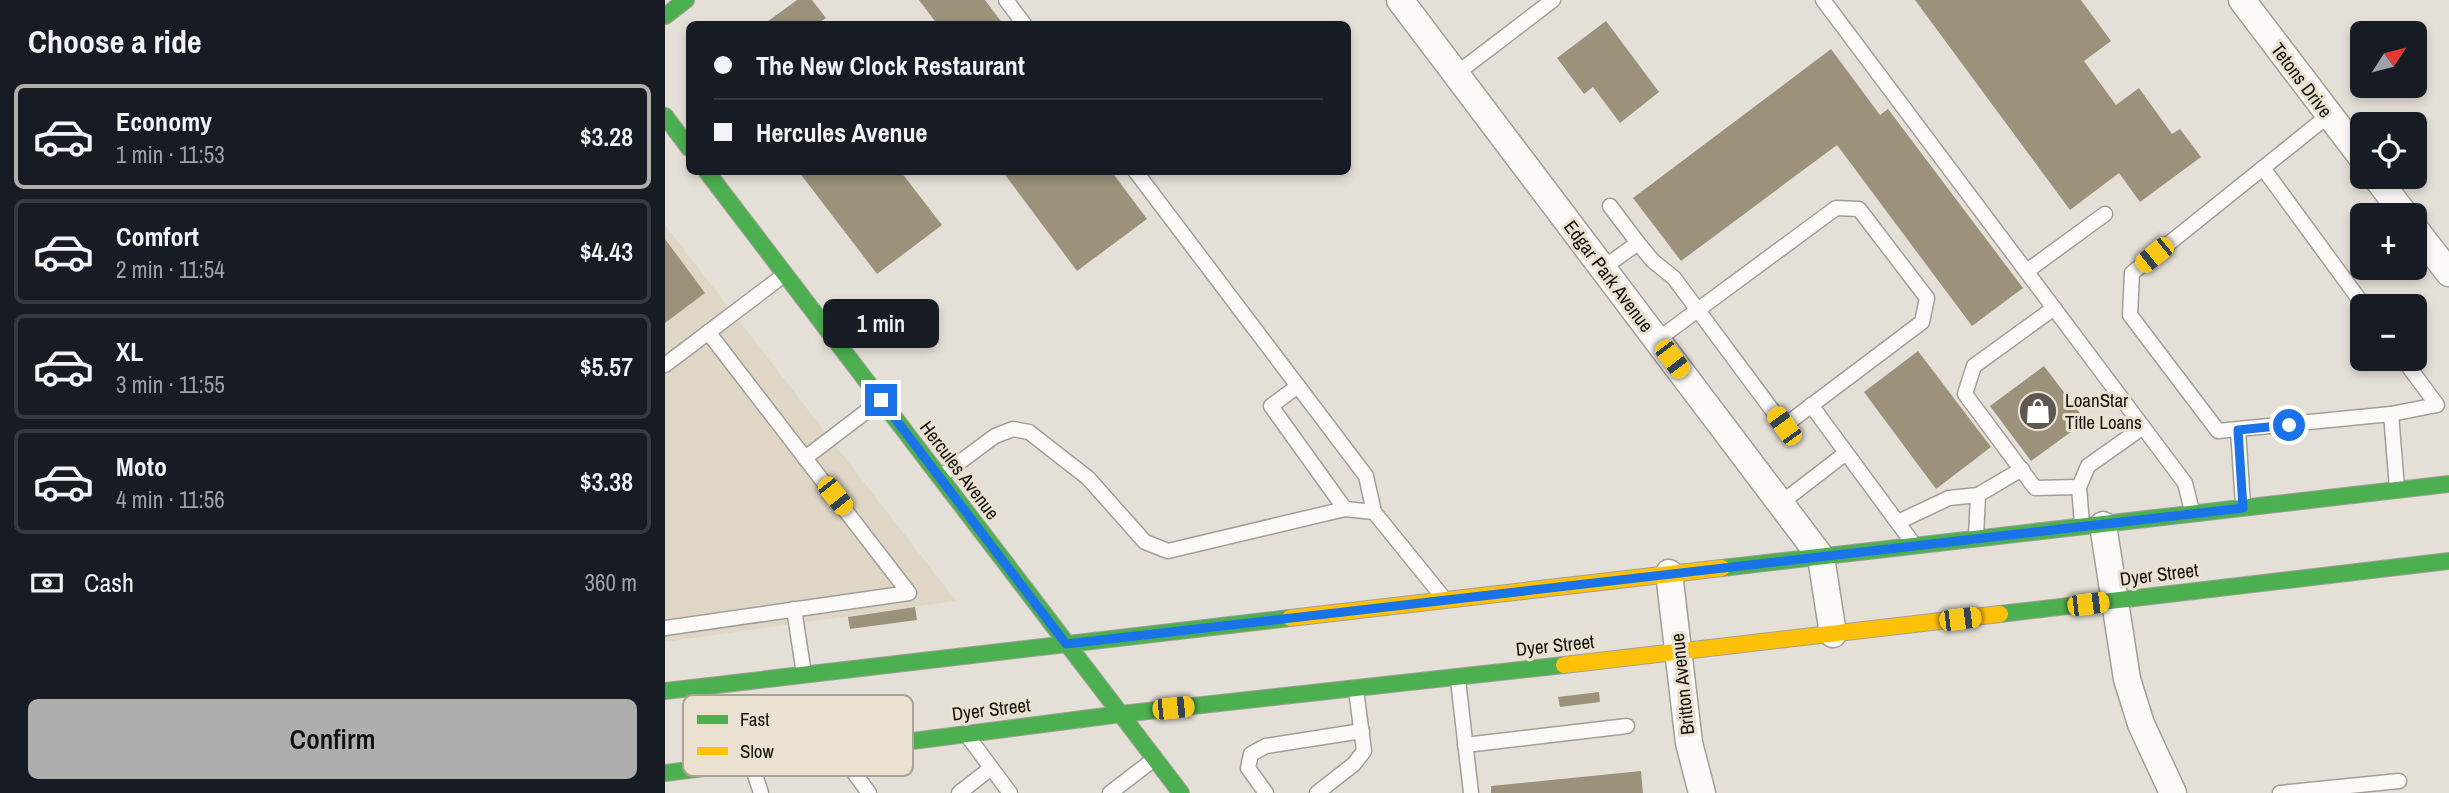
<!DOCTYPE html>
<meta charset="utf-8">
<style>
body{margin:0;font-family:"Archivo Narrow",sans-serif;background:#20242c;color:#f1f3f6;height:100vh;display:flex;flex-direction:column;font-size:26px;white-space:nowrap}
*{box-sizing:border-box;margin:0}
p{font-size:23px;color:#9ea1a6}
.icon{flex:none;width:38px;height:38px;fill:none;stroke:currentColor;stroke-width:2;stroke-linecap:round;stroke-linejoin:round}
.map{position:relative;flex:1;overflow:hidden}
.details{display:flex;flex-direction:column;background:#171b24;width:665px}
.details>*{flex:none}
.banner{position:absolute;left:21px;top:21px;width:665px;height:154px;border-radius:10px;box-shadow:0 4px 10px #0003;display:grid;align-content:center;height:154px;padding:0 28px;background:#171b24}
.needle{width:46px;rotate:54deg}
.fabs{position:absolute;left:1685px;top:21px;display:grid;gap:14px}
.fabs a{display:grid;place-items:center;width:77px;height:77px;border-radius:10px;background:#171b24;box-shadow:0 4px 10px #0003;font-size:35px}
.end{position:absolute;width:32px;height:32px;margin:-16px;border:9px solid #1a73e8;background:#fff;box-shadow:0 0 0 4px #fff}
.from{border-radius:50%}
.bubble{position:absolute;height:49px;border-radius:10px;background:#171b24;box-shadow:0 4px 10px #0003;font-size:23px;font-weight:600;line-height:49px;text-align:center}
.car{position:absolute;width:21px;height:42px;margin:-21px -10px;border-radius:9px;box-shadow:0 0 5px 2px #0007;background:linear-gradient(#f5c518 24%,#345 0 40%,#f5c518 0 76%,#345 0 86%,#f5c518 0)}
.banner b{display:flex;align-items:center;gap:24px;height:66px;font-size:26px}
.banner b+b{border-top:2px solid #363941}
.banner i{width:18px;height:18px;background:#f1f3f6}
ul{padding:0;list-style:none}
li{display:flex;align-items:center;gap:21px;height:105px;margin:0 14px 10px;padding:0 14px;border:4px solid #363941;border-radius:10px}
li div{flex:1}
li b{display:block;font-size:26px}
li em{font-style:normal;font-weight:600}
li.current{border-color:#aeaeac}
li>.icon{width:63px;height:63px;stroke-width:1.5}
h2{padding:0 28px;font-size:32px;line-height:84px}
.pay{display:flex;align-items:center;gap:18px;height:77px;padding:0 28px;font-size:26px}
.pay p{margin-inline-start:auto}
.button{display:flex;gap:14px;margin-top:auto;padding:14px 28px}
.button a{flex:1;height:80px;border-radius:10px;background:#aeaeac;color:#111;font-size:28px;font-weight:600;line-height:80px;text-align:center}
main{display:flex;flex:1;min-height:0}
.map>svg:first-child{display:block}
.built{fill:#e0d6c6}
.building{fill:#9c927b}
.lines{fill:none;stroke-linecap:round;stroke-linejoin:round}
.lane-casing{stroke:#a29e97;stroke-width:17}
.street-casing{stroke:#a29e97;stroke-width:29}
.fast-casing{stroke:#a29e97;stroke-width:18}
.slow-casing{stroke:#a29e97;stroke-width:18}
.lane{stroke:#fbfaf9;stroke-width:14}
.street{stroke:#fbfaf9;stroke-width:26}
.fast{stroke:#4caf50;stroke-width:16}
.slow{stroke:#ffc107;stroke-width:16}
.route{stroke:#1a73e8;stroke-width:9}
.labels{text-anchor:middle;stroke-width:6;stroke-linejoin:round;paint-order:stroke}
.street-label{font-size:19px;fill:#14100b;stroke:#ebe1d1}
.poi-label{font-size:19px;fill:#14100b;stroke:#ebe1d1;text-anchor:start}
.key{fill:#ebe1d1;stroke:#aaa296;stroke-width:2}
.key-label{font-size:19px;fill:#14100b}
</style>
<main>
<section class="details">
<h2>Choose a ride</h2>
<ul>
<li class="current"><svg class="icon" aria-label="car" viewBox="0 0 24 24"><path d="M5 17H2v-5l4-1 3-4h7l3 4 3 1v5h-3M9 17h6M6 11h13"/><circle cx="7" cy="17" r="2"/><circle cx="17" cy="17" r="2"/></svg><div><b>Economy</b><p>1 min · 11:53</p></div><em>$3.28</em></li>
<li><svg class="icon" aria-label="car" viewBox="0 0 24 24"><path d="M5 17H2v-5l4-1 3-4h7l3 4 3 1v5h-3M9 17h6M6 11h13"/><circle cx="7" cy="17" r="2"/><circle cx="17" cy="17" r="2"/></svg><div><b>Comfort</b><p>2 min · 11:54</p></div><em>$4.43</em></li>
<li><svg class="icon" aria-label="car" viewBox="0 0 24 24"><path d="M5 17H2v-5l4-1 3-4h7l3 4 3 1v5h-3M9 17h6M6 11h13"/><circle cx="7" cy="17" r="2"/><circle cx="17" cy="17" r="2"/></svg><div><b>XL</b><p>3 min · 11:55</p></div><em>$5.57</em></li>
<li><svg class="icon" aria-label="car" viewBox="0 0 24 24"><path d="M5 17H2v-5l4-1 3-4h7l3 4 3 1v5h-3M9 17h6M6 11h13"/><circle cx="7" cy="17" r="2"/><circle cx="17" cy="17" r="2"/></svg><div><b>Moto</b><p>4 min · 11:56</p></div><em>$3.38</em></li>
</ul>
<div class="pay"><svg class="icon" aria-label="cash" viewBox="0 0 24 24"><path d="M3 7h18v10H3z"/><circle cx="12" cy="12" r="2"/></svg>Cash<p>360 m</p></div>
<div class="button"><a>Confirm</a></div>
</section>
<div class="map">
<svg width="1784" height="793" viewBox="0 0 1784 793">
<rect width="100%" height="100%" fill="#e5e0d7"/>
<!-- built -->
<path class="built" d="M0,225L291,601L0,642Z"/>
<!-- building -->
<g class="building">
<path d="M132,0H147L161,18L152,24H99Z"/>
<path d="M254,0H320L338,24H272Z"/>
<path d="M1250,0H1416L1446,41L1419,61L1451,105L1474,88L1507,134L1515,129L1536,157L1475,202L1454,173L1405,210Z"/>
<path d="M941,21L994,92L955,123L928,87L919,94L892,58Z"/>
<path d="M1166,49L1215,115L1223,109L1358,288L1307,326L1172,145L1016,261L968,198Z"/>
<path d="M134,172H236L277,225L212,274Z"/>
<path d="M338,172H447L482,219L412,271Z"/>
<path d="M0,239L40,293L0,323Z"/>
<path d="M1253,351L1326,447L1271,489L1199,392Z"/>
<path d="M1379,366L1421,421L1366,461L1325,406Z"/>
<path d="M250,607L252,620L185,629L183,617Z"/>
<path d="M934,692L935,702L895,707L893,697Z"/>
<path d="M976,771L978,793H826V786Z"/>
</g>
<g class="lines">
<!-- lane casing -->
<g class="lane-casing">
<g id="lane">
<path d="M341,0L359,24"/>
<path d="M1158,0L1520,483L1527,511"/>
<path d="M791,74L888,0"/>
<path d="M1664,115L1467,273L1465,315L1553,431L1726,414L1732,488"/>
<path d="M1598,168L1699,306"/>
<path d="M471,172L701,476L709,512"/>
<path d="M945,206L973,243"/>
<path d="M938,268L973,243L988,261L1009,278L1119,426L1257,322L1262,298L1194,209L1171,208L992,340"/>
<path d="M1362,271L1440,214"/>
<path d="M1389,308L1309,366L1300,394L1370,488L1414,487"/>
<path d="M0,365L119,275"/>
<path d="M633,386L606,406L680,509"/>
<path d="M1146,405L1247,542"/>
<path d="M1726,414L1772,405L1738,359"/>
<path d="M1573,430L1578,505"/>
<path d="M140,458L215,401"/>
<path d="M276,476L330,436L348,429L364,432L423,478L480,542L503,551L680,509L709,512L777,596"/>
<path d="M1116,503L1181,453"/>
<path d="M1233,522L1284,498L1313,495"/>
<path d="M1417,524L1414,487L1423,466L1478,427"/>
<path d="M1311,537L1313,495L1357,469"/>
<path d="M129,609L139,674"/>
<path d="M0,628L244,593L43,332"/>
<path d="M793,680L806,793"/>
<path d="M304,738L345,793"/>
<path d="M800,745L962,726"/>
<path d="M176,755L204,793"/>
<path d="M86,763L96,793"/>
<path d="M294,793L326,768"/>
<path d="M445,793L488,760"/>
<path d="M601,793L583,768L586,754L601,746L697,731"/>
<path d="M652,793L689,764L699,751L691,690"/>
<path d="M1615,793L1734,781"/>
</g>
</g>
<!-- street casing -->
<g class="street-casing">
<g id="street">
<path d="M735,0L1156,557L1168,634"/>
<path d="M1577,0L1698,159"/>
<path d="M1711,177L1740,215"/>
<path d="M1750,229L1784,273"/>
<path d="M1438,525L1462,679L1476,724L1508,793"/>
<path d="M1004,573L1024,743L1037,793"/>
</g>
</g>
<!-- fast casing -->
<g class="fast-casing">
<g id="fast">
<path d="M0,16L21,0"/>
<path d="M0,116L24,148"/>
<path d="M42,172L516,793"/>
<path d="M1057,568L1784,484"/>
<path d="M1335,614L1784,561"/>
<path d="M0,691L625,618"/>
<path d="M0,773L456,714L899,665"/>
</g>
</g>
<!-- slow casing -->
<g class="slow-casing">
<g id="slow">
<path d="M625,618L1057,568"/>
<path d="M899,665L1335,614"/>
</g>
</g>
<!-- lane -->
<use href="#lane" class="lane"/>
<!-- street -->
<use href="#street" class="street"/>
<!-- fast -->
<use href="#fast" class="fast"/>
<!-- slow -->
<use href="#slow" class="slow"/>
</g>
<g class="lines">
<!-- route -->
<path class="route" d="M216,400L401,644L1578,508L1573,430L1624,425"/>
</g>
<!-- icons -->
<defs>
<g id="shop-disc" transform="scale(2.0125)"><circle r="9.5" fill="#5d5952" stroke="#ebe1d1"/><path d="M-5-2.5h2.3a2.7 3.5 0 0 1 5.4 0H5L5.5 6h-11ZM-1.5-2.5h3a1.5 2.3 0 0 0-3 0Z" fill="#fff"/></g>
</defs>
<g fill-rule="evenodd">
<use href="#shop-disc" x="1373" y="411"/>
</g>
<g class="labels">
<!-- street labels -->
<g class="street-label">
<text transform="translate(1637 80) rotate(53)" y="7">Tetons Drive</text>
<text transform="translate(944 276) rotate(53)" y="7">Edgar Park Avenue</text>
<text transform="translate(295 470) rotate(53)" y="7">Hercules Avenue</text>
<text transform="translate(1494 574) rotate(-7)" y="7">Dyer Street</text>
<text transform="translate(890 645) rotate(-6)" y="7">Dyer Street</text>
<text transform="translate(1017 684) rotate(-96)" y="7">Britton Avenue</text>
<text transform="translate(326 709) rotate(-7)" y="7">Dyer Street</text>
</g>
<!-- poi labels -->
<g class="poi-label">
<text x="1400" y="407">LoanStar<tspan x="1400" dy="22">Title Loans</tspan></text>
</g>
</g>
<!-- legend -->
<rect x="18" y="695" width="230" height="81" rx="10" class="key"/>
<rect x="32" y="715" width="31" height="9" fill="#4caf50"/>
<rect x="32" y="747" width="31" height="8" fill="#ffc107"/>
<g class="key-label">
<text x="75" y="726">Fast</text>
<text x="75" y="758">Slow</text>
</g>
</svg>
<div class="fabs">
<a><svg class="needle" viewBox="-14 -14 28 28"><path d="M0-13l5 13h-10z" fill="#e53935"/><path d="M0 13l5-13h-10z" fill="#9ea1a6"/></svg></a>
<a><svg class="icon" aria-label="locate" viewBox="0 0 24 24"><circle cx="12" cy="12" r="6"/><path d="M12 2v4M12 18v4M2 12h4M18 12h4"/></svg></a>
<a>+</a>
<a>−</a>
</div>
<i class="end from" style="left:1624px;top:425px"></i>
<i class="end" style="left:216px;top:400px"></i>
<div class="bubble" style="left:158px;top:299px;width:116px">1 min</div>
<i class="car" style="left:1489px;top:255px;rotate:231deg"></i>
<i class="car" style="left:1007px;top:359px;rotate:143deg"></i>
<i class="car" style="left:1119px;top:426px;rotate:324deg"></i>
<i class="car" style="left:170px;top:496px;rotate:142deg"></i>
<i class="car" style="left:1423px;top:604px;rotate:83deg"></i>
<i class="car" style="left:1295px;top:619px;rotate:83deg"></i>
<i class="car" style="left:508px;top:708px;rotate:84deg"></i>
<div class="banner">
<b><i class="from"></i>The New Clock Restaurant</b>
<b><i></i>Hercules Avenue</b>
</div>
</div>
</main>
